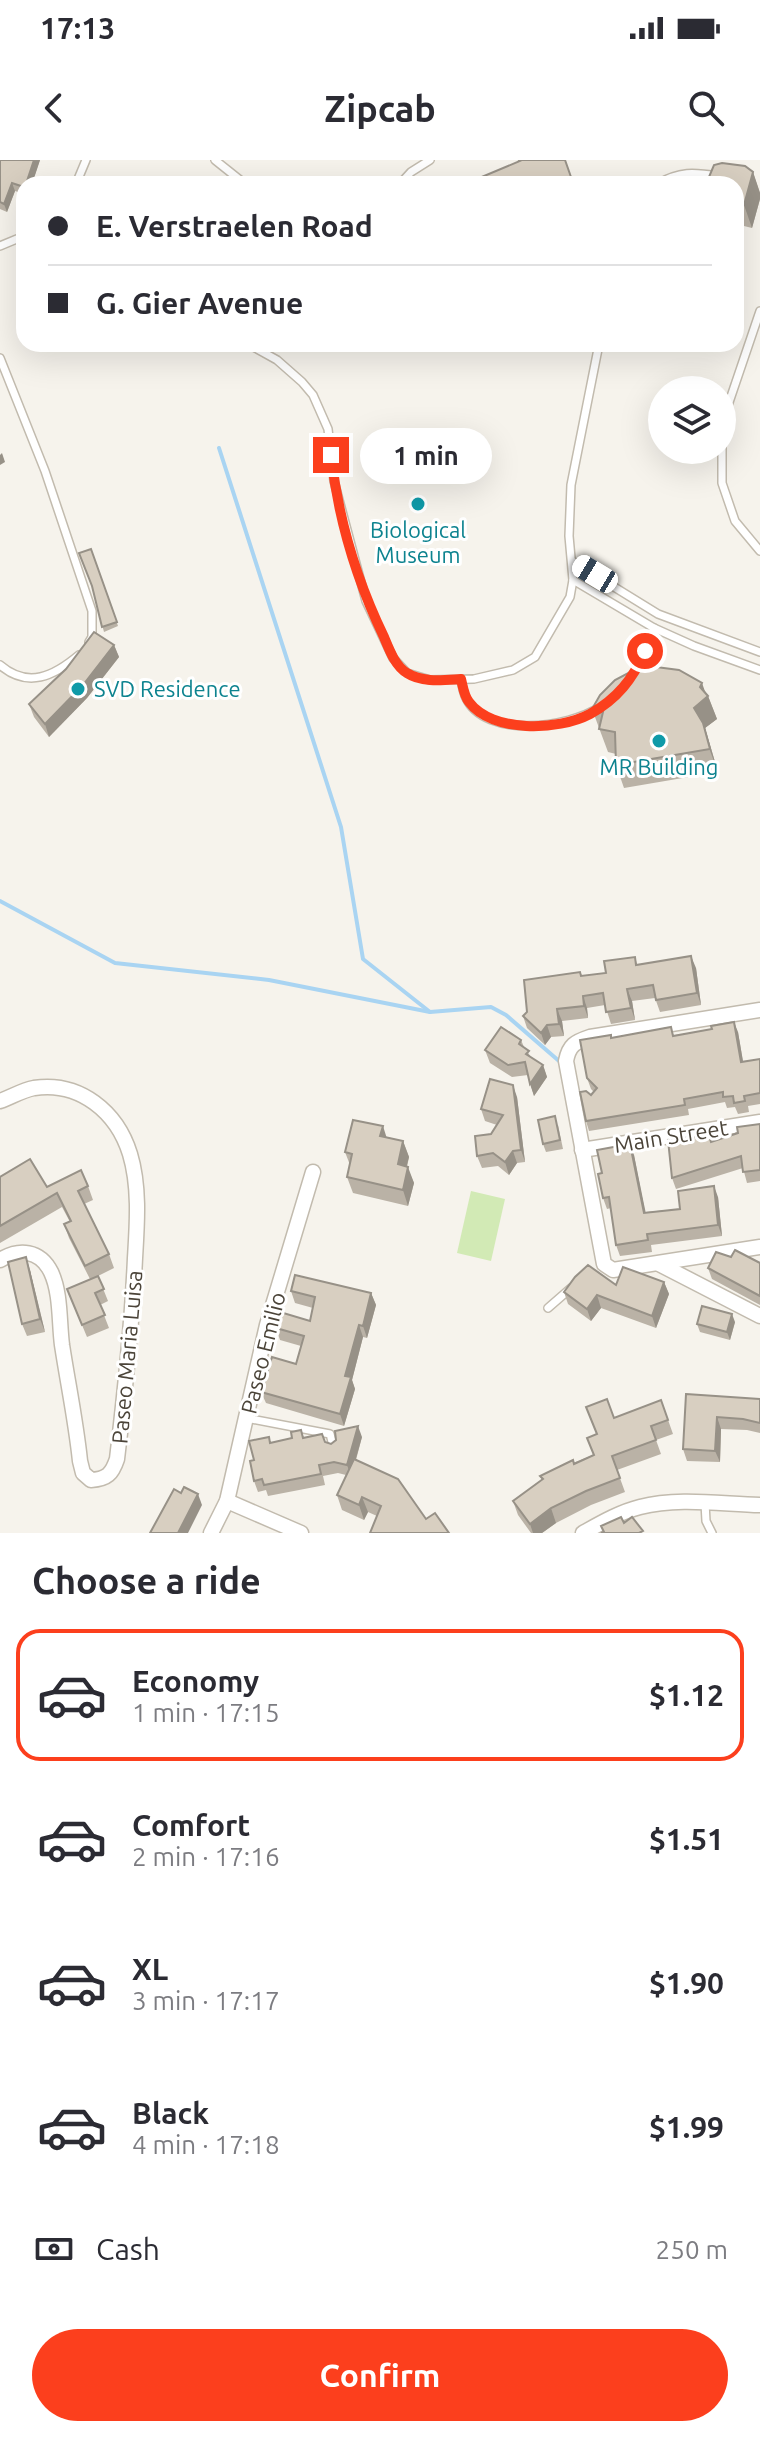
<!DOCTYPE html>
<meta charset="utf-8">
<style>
body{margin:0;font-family:Ubuntu,sans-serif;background:#f7f7f7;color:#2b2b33;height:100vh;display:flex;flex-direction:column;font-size:30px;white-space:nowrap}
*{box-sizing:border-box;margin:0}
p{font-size:26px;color:#7c7c81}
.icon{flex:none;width:44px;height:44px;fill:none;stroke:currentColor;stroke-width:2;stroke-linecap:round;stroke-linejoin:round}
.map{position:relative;height:1373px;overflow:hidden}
.details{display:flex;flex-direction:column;background:#fff;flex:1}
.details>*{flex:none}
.hud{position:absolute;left:16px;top:16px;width:728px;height:176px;border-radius:24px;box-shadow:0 8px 32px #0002;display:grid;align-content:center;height:176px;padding:0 32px;background:#fff}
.fabs{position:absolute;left:648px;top:216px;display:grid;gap:16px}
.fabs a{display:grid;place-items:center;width:88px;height:88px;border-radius:50%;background:#fff;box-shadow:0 8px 32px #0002;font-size:40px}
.end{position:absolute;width:36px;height:36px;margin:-18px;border:10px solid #fc3f1d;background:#fff;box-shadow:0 0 0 4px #fff}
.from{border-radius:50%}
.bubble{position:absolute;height:56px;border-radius:28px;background:#fff;box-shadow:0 8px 32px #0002;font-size:26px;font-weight:700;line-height:56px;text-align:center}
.car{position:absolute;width:24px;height:48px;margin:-24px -12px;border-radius:10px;box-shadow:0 0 6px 2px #0007;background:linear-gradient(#fff 24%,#345 0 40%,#fff 0 76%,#345 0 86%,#fff 0)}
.hud b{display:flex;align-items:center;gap:28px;height:76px;font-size:30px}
.hud b+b{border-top:2px solid #e1e1e2}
.hud i{width:20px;height:20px;background:#2b2b33}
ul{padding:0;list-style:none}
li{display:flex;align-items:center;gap:24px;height:132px;margin:0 16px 12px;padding:0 16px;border:4px solid transparent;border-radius:24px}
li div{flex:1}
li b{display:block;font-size:30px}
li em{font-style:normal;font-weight:700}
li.active{border-color:#fc3f1d}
li>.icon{width:72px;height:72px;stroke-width:1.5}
h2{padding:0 32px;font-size:36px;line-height:96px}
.pay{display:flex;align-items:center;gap:20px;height:88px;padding:0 32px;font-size:30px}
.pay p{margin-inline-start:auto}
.button{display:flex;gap:16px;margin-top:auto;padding:16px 32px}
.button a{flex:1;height:92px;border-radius:48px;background:#fc3f1d;color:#fff;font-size:32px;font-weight:700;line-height:92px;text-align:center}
.status{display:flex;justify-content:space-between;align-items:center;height:56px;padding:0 40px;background:#fff;direction:ltr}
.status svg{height:22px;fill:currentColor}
header{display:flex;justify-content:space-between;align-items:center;height:104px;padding:0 32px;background:#fff;font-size:36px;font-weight:700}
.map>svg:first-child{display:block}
.green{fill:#d2eab5}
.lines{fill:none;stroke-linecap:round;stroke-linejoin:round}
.stream{stroke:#a9d4f2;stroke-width:4}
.service-casing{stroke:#c2bbae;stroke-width:10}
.minor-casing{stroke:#c2bbae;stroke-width:17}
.service{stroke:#fff;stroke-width:7}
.minor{stroke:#fff;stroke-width:14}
.wall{fill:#bab2a6}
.shaded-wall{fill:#979187}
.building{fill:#d8cfc1;stroke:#979187;stroke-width:2}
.route{stroke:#fc3f1d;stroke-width:10}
.culture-dot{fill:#0f9aa8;stroke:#fff;stroke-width:3}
.labels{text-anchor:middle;stroke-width:6;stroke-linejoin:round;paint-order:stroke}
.culture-label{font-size:22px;fill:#0d838f;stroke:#fff}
.street-label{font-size:22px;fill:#4b4439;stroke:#fff}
</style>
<div class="status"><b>17:13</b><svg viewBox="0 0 49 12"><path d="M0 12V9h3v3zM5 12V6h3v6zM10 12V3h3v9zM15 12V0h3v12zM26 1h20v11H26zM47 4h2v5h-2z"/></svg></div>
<header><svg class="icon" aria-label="back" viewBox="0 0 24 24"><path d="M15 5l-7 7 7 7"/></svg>Zipcab<svg class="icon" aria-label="search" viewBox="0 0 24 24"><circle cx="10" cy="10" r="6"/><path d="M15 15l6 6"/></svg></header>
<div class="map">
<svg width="760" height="1373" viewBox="0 0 760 1373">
<rect width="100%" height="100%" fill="#f6f3ec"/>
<!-- green -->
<path class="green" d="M471,1031L505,1039L491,1101L457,1093Z"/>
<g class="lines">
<!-- stream -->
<g class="stream">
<path d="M219,288L341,667L363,799L430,852"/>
<path d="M0,741L115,803L269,820L430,852L491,847L506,855L559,901"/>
</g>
<!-- service casing -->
<g class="service-casing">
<g id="service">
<path d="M215,0L245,24"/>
<path d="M76,24L86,0"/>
<path d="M400,24L411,12L430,0"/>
<path d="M657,24C680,11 693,12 719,16"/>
<path d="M0,86L24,76"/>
<path d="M760,151L722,263V323L735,361L760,391"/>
<path d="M248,184L277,200L302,222L313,235L328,269L334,321L366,441L393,498L407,513L430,520L474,519L513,510L535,497L570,437L573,420L569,376L571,325L599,184"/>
<path d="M0,198L45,311L92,451V477L89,482"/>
<path d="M572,401L658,454L760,492"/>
<path d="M573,420L654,468L694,486L760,510"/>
<path d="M0,505C28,529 54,516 79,495"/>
<path d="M632,517L636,513L654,468"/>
<path d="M461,519C462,525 463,532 466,538C485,579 569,568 600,547"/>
<path d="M548,1148L571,1128"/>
<path d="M246,1258L330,1274L334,1289"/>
<path d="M705,1343L706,1361L712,1373"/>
</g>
</g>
<!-- minor casing -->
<g class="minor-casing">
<g id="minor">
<path d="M760,850L590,877C575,882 569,885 566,901L604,1104L613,1110L760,1087"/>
<path d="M0,941C11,937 23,930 34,928C80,921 117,952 130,994C140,1027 137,1065 135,1098C132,1165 125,1232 117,1299C112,1314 107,1319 91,1320L83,1313L80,1301C76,1262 68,1224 62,1185C59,1162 61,1133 51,1112C40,1090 19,1088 0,1100"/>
<path d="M582,990L760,962"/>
<path d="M659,1104L760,1156"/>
<path d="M227,1341L301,1373"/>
<path d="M211,1373L227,1341L267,1165L313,1012"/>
<path d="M583,1373C601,1363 620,1352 640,1347C678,1337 721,1344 760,1345"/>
</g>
</g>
<!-- service -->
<use href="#service" class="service"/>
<!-- minor -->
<use href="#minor" class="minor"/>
</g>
<!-- wall -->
<g class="wall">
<path d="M0,0H40L32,24H24V34L15,31L7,52L0,49Z"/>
<path d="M753,12L760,33V39L752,68L740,65V96L743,105L739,119L736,118V24Z"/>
<path d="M685,184H705L704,189Z"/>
<path d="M91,389L118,466L104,472L92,426Z"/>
<path d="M114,485L119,497L87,538L49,577L34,557L29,544L66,509Z"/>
<path d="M705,531L708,536L717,559L705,568L718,612L624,628L616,605V594L608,592L592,549Z"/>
<path d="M635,797L637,804L696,808L701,845L660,852L655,838L632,841L635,860L611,864L605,845L587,848L588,858L562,861L564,876L551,877L545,885L527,868L523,856L580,812L582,816L606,813Z"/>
<path d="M738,872L743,902L760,899V944L748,946L749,952L738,954L735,947L727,948L725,942L688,949L689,955L589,971L586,961L591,935L594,932L591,929L587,918L612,878Z"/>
<path d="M521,880L524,887L531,897L543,905L547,917L534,936L528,915L512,917L490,903L485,890Z"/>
<path d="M517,937L525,1002L517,1003L509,1015L498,1006L482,1008L477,996L497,965L485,961L481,949Z"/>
<path d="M760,964V1021L747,1023L743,1008L676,1029L672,1018L711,981Z"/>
<path d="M558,965L563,989L546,992L543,984Z"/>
<path d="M387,977L403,981L409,997L407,1007L414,1023L408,1046L353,1033L347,1017L350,1005L345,992Z"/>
<path d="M634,995L645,1052L680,1049L718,1037L722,1076L651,1085L652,1092L620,1096L616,1085L611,1048L607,1049L603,1038L602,1013Z"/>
<path d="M0,1017L47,1027L88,1026L93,1040L84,1044L109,1094L114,1108L98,1116L108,1141L100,1145L109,1168L87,1177L67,1129L90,1119L69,1078L64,1064L70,1062L62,1047L0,1083Z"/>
<path d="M731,1097L760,1103V1145L712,1119L708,1108Z"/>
<path d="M30,1110L45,1172L27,1176L22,1164Z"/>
<path d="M664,1122L669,1134L656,1168L601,1148L591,1161L568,1144L564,1132L616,1125Z"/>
<path d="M291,1131L371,1133L376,1145L367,1178L363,1177L352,1220L355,1229L344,1266L266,1243L261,1232L296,1204L301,1186L280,1180L276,1168L310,1161L313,1148L295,1143Z"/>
<path d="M735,1162L730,1180L700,1172L697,1164Z"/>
<path d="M686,1234L760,1239V1273L747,1270L721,1269L720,1302L687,1301L683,1289Z"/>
<path d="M661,1240L673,1274L656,1280L661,1294L617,1310L625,1332L591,1345L556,1363L542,1373H531L518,1355L513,1341L542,1320L540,1316L593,1295L597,1274L614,1258Z"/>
<path d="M362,1277L356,1300L426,1359L449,1373L377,1356L368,1352L364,1360L342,1350L337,1335L346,1315L338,1313L323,1316L325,1325L268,1336L266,1330L258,1332L254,1321V1300L271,1283L304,1278L331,1284Z"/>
</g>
<!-- shaded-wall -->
<g class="shaded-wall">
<path d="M34,0H40L32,24H26Z"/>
<path d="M753,12L760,33V39L752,68L744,45Z"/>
<path d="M12,23L15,31L7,52L4,44Z"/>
<path d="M736,55L740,65V96L743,105L739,119L736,110Z"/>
<path d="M2,293L5,302L0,305V295Z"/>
<path d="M114,485L119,497L87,538L49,577L45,564Z"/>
<path d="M702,523L707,537L708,536L717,559L705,568L718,612L694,548Z"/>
<path d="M691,796L696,808L701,845L697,833Z"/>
<path d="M627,829L632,841L635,860L631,848Z"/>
<path d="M583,836L587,848L588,858L584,846Z"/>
<path d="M557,849L562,861L564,876L559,864Z"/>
<path d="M734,862L738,872L745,913L741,902Z"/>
<path d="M547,865L551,877L545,885L541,873Z"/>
<path d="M543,905L547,917L534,936L530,924Z"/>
<path d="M513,925L517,937L525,1002L521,990Z"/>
<path d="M383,966L388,982L380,976Z"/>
<path d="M403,981L409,997L403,1020L398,1004Z"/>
<path d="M630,984L634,995L648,1064L644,1053Z"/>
<path d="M513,991L517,1003L509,1015L505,1002Z"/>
<path d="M408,1007L414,1023L408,1046L403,1030Z"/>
<path d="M714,1026L718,1037L722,1076L718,1065Z"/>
<path d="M26,1097L30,1110L45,1172L40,1159Z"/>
<path d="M664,1122L669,1134L656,1168L652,1156Z"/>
<path d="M371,1133L376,1145L367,1178L363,1166Z"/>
<path d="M597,1135L601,1148L591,1161L587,1149Z"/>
<path d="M732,1154L735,1162L730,1180L727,1172Z"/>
<path d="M359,1165L363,1177L352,1220L355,1229L344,1266L340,1254L345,1216Z"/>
<path d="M717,1257L721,1269L720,1302L715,1291Z"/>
<path d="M358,1266L362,1277L351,1316L347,1305Z"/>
<path d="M198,1334L202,1345L188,1373H178Z"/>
<path d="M362,1337L368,1352L364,1360L359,1345Z"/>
<path d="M551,1348L556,1363L542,1373H533L530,1364Z"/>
</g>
<!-- building -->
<g class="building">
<path d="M0,0H34L26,24H24V27L12,23L4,44L0,42Z"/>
<path d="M519,0H565L571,17L570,24H465L520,1Z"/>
<path d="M722,3L745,6L753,12L744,45L736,43V24H706L714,5Z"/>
<path d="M91,389L117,462L102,467L92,426L79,393Z"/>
<path d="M94,472L114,485L83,525L45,564L29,544L66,509Z"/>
<path d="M656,507L679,510L702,523L700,527L708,536L694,548L703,563L710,589L616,605L615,572L599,569L603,552L592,549L600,535L615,520L634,510Z"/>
<path d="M691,796L697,833L656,840L653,825L627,829L631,848L606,852L603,833L583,836L584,846L557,849L559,864L547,865L541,873L523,856L527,852L524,820L580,812L581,816L606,813L604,801L635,797L636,805Z"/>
<path d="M734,862L741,902L760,899V933L744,936L745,941L734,943L733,936L723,937V932L684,939L685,945L586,961L580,932L586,931L591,935L597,928L587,918L580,880L611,875V878L671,867L673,876L712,869L711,866Z"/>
<path d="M501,867L521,880L519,884L529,891L526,894L543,905L530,924L525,902L508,905L485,890Z"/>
<path d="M490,919L513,925L521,990L513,991L505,1002L493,993L477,996L475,976L491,974L503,955L481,949Z"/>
<path d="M555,956L560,980L543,984L538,960Z"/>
<path d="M353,960L383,966L380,976L403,981L398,1004L408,1007L403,1030L347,1017L352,994L345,992Z"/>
<path d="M760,964V1010L743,1012L741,996L672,1018L668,980L693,977L708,973L711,982L738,973L737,967Z"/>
<path d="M630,984L644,1053L680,1049L678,1031L714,1026L718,1065L647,1074L648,1080L616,1085L609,1037L603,1038L598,1014L602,1013L597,990Z"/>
<path d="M30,999L47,1027L81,1010L88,1026L78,1031L109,1094L85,1106L64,1064L71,1061L57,1033L0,1066V1017Z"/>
<path d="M735,1090L760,1103V1136L708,1108L716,1092L731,1097Z"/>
<path d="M26,1097L40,1159L22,1164L8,1102Z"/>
<path d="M588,1105L616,1125L623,1107L664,1122L652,1156L597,1135L587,1149L564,1132L575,1117Z"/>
<path d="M295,1115L371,1133L363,1166L359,1165L345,1216L351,1217L340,1254L261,1232L272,1197L296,1204L304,1176L276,1168L280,1152L310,1161L315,1137L291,1131Z"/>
<path d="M98,1116L104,1129L95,1133L105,1155L82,1165L67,1129Z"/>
<path d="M702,1146L732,1154L727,1172L697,1164Z"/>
<path d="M686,1234L760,1239V1263L743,1259L717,1257L715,1291L683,1289Z"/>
<path d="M607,1239L614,1258L661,1240L668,1260L651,1266L656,1280L612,1296L620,1318L586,1331L551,1348L530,1364L513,1341L543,1319L540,1316L573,1300L574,1304L594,1295L587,1278L597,1274L586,1247Z"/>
<path d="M358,1266L347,1305L334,1302L319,1305L321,1314L264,1325L262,1319L254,1321L250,1301L254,1300L249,1281L269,1277L270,1283L292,1278L291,1272L301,1270L303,1278L322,1274L325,1282L331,1284L336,1280L335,1271Z"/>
<path d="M354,1299L398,1319L426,1359L435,1353L449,1373H370L381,1346L362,1337L359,1345L337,1335Z"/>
<path d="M184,1327L198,1334L178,1373H150L174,1329L181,1333Z"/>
<path d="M621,1357L624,1363L632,1357L643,1371L639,1373H601L604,1372L601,1366Z"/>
</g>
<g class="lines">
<!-- route -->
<path class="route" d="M331,295C338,358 357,421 384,477C389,489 395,506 407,513C422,523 444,520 461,519C463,527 464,536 469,542C492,573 558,571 590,554C617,539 633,519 645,491"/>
</g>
<!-- markers -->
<g class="culture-dot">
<circle cx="418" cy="344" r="8"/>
<circle cx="78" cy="529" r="8"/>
<circle cx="659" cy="581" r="8"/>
</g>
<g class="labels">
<!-- culture labels -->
<g class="culture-label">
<text x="418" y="378">Biological<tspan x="418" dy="25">Museum</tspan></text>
<text x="94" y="537" text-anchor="start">SVD Residence</text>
<text x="659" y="615">MR Building</text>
</g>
<!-- street labels -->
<g class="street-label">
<text transform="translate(671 976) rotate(-9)" y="8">Main Street</text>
<text transform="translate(263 1193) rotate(-76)" y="8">Paseo Emilio</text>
<text transform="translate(127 1197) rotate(-85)" y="8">Paseo Maria Luisa</text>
</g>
</g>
</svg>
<div class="fabs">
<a><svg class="icon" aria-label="layers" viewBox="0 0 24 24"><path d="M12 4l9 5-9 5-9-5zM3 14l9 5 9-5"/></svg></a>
</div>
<i class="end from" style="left:645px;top:491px"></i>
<i class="end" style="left:331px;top:295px"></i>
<div class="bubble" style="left:360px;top:268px;width:132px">1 min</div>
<i class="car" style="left:595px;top:414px;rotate:301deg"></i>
<div class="hud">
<b><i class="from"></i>E. Verstraelen Road</b>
<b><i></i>G. Gier Avenue</b>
</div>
</div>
<section class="details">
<h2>Choose a ride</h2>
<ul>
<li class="active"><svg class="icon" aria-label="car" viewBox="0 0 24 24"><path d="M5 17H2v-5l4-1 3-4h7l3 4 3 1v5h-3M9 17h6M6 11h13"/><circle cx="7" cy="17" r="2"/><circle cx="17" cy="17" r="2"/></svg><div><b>Economy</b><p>1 min · 17:15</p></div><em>$1.12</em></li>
<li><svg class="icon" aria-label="car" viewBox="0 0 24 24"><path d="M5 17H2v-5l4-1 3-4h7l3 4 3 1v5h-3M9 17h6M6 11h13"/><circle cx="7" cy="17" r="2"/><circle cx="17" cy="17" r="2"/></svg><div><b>Comfort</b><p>2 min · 17:16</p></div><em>$1.51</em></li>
<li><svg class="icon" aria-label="car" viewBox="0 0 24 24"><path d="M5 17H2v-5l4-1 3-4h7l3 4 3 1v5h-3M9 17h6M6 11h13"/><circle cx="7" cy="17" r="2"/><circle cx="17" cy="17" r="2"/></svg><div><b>XL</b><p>3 min · 17:17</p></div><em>$1.90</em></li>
<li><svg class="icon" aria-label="car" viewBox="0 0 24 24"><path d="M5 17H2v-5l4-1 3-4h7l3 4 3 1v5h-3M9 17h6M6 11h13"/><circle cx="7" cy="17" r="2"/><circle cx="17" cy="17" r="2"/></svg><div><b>Black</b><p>4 min · 17:18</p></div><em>$1.99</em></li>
</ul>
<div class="pay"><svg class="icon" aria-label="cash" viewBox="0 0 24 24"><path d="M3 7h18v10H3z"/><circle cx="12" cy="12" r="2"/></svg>Cash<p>250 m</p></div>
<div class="button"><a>Confirm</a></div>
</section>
